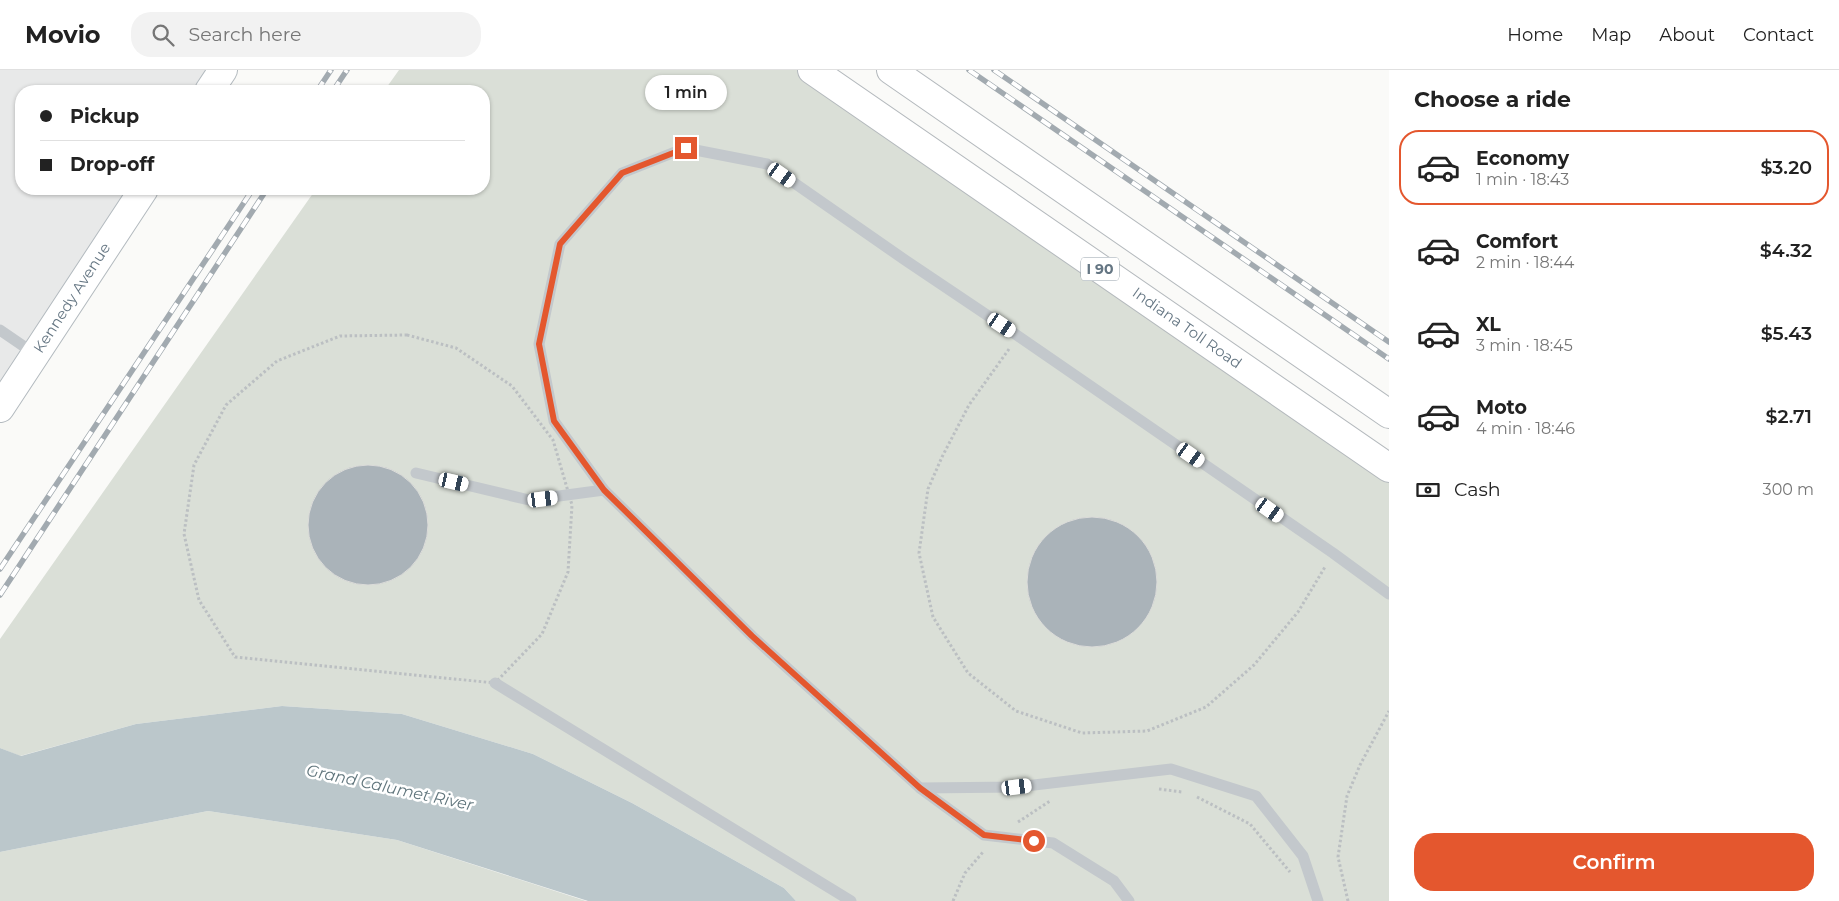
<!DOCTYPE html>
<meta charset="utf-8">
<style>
body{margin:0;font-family:Montserrat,sans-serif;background:#f2f2f2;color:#222;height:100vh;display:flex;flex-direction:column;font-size:19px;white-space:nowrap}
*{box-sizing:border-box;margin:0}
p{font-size:16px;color:#767676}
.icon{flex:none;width:28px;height:28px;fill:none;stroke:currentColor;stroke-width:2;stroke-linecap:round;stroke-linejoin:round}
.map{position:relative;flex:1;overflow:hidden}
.sheet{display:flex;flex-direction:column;background:#fff;width:450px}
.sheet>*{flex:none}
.guide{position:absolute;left:15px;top:15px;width:475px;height:110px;border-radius:20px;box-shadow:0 1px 4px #0004;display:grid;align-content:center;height:110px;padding:0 25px;background:#fff}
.end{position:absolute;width:22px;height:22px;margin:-11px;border:6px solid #e4572e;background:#fff;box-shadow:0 0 0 2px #fff}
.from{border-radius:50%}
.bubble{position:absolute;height:35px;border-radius:18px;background:#fff;box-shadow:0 1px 4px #0004;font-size:16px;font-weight:600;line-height:35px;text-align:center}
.car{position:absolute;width:15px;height:30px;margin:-15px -8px;border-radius:6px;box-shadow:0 0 4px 1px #0007;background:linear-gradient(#fff 24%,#345 0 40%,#fff 0 76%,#345 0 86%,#fff 0)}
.guide b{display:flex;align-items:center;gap:18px;height:48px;font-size:19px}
.guide b+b{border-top:1px solid #e0e0e0}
.guide i{width:12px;height:12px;background:#222}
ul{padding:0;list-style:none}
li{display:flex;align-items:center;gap:15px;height:75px;margin:0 10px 8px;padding:0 15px;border:2px solid transparent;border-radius:20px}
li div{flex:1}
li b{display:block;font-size:19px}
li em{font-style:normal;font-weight:600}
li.selected{border-color:#e4572e}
li>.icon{width:45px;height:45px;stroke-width:1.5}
h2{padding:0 25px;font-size:22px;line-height:60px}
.pay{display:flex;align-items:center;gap:12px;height:55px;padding:0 25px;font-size:19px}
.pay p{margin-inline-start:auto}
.primary-button{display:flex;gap:10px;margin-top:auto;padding:10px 25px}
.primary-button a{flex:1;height:58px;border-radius:20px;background:#e4572e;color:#fff;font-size:20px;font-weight:600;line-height:58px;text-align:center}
header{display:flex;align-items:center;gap:30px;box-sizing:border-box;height:70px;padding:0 25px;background:#fff;border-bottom:1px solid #e0e0e0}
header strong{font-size:24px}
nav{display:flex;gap:28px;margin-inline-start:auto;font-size:18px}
.search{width:350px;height:45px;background:#f2f2f2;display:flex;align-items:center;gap:12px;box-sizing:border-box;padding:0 18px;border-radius:20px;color:#767676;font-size:19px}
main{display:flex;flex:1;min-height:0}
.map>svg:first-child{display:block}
.built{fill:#e8e9e9}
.green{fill:#dadfd7}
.water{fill:#bbc7cb}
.building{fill:#aab3b9;stroke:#dcdcda}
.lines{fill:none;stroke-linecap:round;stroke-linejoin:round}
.secondary-casing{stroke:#b3babf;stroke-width:30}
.highway-casing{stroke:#b4b9bd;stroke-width:30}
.path{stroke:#bbbfc2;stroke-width:3;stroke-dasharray:2.5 2.5;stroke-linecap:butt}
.lane{stroke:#c3c8cc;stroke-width:11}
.secondary{stroke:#fff;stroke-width:28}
.highway{stroke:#fff;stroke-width:28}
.rail-casing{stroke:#a2aab0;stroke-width:5.5}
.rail{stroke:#fff;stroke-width:4;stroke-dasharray:11;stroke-linecap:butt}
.route{stroke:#e4572e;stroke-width:6}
.labels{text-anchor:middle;stroke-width:5;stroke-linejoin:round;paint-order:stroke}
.shield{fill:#fff;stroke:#939fa8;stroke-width:1}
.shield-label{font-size:14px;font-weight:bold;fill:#657683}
.street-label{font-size:15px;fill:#657683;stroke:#fff}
.water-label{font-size:16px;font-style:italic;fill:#60757c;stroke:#fff}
</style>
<header>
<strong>Movio</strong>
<div class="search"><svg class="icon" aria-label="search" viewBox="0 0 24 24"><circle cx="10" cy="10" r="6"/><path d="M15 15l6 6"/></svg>Search here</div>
<nav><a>Home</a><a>Map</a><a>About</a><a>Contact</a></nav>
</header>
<main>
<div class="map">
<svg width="1389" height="831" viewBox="0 0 1389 831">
<rect width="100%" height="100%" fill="#fafaf8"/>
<!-- built -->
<path class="built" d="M0,0H223L209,21H21V119H144L0,338Z"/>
<!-- green -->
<g class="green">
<path d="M399,0H812L1389,398V831H796L784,818L632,733L533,684L402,644L282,636L136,654L20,686L0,678V569L316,119H484V21H384Z"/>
<path d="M208,741L397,770L586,831H0V782Z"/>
</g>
<!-- water -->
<path class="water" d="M282,636L402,644L533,684L632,733L784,818L796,831H588L397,770L208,741L0,782V678L21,686L136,654Z"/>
<!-- building -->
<g class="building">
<circle cx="368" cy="455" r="60"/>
<circle cx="1092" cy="512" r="65"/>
</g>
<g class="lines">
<!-- secondary casing -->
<g class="secondary-casing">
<g id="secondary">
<path d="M209,21L223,0"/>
<path d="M0,338L144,119"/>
</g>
</g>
<!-- highway casing -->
<g class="highway-casing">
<g id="highway">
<path d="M812,0L1389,398"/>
<path d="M891,0L1389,344"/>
</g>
</g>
<!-- path -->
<g class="path">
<path d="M407,265L456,278L512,316L553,370L572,435L568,502L542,564L495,613L235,587L199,530L184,464L194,395L226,335L277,291L340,266Z"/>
<path d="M1009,279L969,335L942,387L928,419L919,483L933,547L968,603L1016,641L1082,663L1147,661L1206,637L1254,595L1298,542L1325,497"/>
<path d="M1159,719L1182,722"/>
<path d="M1197,727L1250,754L1290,802"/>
<path d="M1018,752L1050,731"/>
<path d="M953,831L965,803L983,782"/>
<path d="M1348,831L1338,787L1347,726L1360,695L1389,641"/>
</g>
<!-- lane -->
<g class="lane">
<path d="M0,260L35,284"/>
<path d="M416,403L529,430L604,420"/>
<path d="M495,613L851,831"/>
<path d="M920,718L1017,717L1171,699L1256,726L1303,786L1318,831"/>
<path d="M1129,831L1114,811L1053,773L984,765L920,718L752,566L604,420L554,351L539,274L560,174L622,103L685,78L767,94L905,190L1018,266L1333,483L1389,524"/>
</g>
<!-- secondary -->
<use href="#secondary" class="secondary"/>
<!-- highway -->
<use href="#highway" class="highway"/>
<!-- rail casing -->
<g class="rail-casing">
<g id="rail">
<path d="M969,0L1389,289"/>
<path d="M994,0L1389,272"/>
<path d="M317,21L331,0"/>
<path d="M333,21L347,0"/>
<path d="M0,499L253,119"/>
<path d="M0,525L267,119"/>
</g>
</g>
<!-- rail -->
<use href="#rail" class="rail"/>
</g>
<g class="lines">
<!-- route -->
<path class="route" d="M686,78L622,103L560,174L539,274L554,351L604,420L752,566L920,718L984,765L1034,771"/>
</g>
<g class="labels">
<!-- shield labels -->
<rect class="shield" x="1081" y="187.5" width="38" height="23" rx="4"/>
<g class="shield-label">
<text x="1100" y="204">I 90</text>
</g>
<!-- street labels -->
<g class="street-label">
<text transform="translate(72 228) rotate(-57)" y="5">Kennedy Avenue</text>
<text transform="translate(1187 258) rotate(35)" y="5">Indiana Toll Road</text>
</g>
<!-- water labels -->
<g class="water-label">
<text transform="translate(390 717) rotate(12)" y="6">Grand Calumet River</text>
</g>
</g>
</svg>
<i class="end from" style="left:1034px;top:771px"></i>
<i class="end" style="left:686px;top:78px"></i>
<div class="bubble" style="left:645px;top:5px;width:82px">1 min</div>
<i class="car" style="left:782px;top:105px;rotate:125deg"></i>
<i class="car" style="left:1002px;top:255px;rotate:124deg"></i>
<i class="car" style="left:1191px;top:385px;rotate:125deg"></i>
<i class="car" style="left:454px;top:412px;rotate:103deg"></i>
<i class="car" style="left:543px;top:429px;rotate:83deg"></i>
<i class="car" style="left:1270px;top:440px;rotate:125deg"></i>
<i class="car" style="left:1017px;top:717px;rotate:83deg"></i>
<div class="guide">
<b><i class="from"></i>Pickup</b>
<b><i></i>Drop-off</b>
</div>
</div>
<section class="sheet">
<h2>Choose a ride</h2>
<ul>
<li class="selected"><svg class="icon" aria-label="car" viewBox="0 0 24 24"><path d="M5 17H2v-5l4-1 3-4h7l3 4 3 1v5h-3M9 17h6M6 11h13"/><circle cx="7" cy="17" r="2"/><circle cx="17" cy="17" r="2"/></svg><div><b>Economy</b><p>1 min · 18:43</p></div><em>$3.20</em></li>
<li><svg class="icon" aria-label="car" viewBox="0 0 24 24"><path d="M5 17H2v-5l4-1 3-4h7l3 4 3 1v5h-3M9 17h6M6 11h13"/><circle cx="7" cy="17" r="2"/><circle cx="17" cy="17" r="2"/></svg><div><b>Comfort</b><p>2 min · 18:44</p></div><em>$4.32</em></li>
<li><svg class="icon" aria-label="car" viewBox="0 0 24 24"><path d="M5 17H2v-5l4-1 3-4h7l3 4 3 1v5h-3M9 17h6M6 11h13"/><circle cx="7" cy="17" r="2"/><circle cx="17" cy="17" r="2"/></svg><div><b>XL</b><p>3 min · 18:45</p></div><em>$5.43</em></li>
<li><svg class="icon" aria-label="car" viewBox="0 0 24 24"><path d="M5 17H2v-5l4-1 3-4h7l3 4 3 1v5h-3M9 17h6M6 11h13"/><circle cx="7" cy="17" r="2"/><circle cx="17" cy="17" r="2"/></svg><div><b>Moto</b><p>4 min · 18:46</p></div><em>$2.71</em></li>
</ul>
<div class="pay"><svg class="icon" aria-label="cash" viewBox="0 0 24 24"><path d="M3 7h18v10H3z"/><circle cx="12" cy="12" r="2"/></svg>Cash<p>300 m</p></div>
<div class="primary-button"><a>Confirm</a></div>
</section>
</main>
